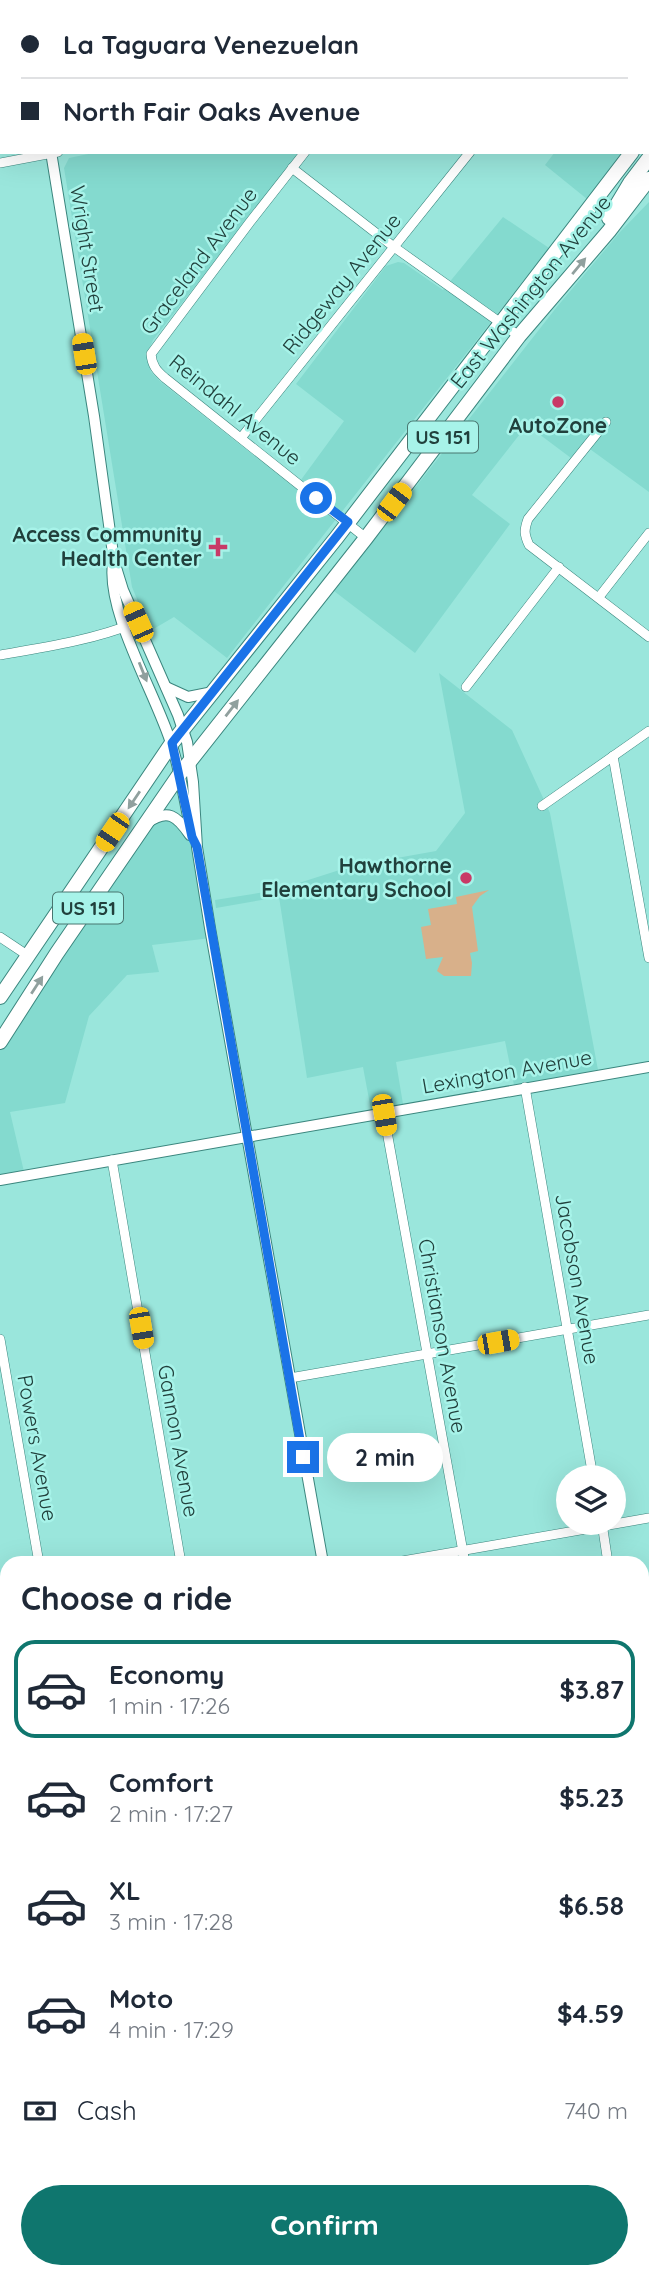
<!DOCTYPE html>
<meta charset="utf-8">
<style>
body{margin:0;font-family:Quicksand,sans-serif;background:#f6f6f7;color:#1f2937;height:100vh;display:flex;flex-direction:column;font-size:26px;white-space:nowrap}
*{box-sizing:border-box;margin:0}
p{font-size:23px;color:#747a83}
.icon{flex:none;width:38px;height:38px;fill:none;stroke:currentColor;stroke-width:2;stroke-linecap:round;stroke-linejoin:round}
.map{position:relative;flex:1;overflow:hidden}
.sheet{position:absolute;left:0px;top:1556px;width:649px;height:723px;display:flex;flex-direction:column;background:#fff;border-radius:21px 21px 0 0;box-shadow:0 7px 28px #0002}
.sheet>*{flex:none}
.guide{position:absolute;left:0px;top:0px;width:649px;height:154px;box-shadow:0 7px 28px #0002;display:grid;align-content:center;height:154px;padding:0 21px;background:#fff}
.controls{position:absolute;left:556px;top:1465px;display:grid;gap:14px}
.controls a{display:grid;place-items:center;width:70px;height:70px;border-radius:50%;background:#fff;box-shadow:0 7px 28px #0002;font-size:35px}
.end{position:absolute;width:32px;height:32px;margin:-16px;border:9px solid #1a73e8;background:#fff;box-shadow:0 0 0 4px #fff}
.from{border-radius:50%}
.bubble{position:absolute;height:49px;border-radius:24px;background:#fff;box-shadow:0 7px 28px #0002;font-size:23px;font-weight:700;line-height:49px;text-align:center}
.car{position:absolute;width:21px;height:42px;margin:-21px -10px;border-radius:9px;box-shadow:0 0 5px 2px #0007;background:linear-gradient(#f5c518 24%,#345 0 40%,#f5c518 0 76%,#345 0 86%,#f5c518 0)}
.guide b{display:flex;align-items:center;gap:24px;height:66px;font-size:26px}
.guide b+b{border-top:2px solid #e0e1e3}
.guide i{width:18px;height:18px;background:#1f2937}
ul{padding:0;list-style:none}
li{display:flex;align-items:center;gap:21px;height:98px;margin:0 14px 10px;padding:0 7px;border:4px solid transparent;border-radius:21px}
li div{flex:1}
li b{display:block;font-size:26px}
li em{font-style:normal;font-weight:700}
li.current{border-color:#0f766e}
li>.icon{width:63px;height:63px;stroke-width:1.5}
h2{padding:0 21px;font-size:32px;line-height:84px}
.pay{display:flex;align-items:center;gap:18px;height:77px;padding:0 21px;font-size:26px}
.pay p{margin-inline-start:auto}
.primary-button{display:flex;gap:14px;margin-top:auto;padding:14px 21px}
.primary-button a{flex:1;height:80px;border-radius:42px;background:#0f766e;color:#fff;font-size:28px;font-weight:700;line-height:80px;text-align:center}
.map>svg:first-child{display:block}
.built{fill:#84dacf}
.green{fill:#d8b08a}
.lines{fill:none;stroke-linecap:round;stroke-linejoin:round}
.minor-casing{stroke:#3b867e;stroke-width:10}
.tertiary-casing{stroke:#3b867e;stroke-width:12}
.primary-casing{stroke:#3b867e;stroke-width:16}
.motorway-casing{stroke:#3b867e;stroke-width:18}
.minor{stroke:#fff;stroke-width:9}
.tertiary{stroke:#fff;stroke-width:10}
.primary{stroke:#fff;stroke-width:14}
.motorway{stroke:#fff;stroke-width:16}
.rail{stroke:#5a8f88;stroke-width:2.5;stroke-dasharray:12 12;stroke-linecap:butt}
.oneway{fill:#90a09e}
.route{stroke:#1a73e8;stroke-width:9}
.poi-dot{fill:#c83a67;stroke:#a7f3e9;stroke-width:2.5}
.labels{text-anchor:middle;stroke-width:5;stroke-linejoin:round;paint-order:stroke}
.shield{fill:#a7f3e9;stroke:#497670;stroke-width:2}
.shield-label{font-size:19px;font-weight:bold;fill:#21403c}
.street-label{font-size:21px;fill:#21403c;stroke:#a7f3e9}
.poi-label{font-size:21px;font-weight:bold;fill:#21403c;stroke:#a7f3e9;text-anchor:end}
</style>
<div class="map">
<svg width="649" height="2278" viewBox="0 0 649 2278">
<rect width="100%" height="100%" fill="#9ae6dc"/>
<!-- built -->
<g class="built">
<path d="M98,152H300L153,340L146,356L151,372L162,383L295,488L344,421L296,384L386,266L398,262L404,263L443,290L503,217L549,248L227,658L174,617L150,631L132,587L64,168L69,158Z"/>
<path d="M555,152H622L587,199L545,165Z"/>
<path d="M649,202V492L583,444L571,458L527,425L472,495L510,524L415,653L334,591L556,308L620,232Z"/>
<path d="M439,673L512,730L550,813L598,1070L514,1085L505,1041L396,1062L403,1104L371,1110L363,1067L307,1078L279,897L216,908L215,900L277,890L352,866L436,851L465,813Z"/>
<path d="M169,815L192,837L211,938L152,945L159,972L127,975L89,1016L65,1103L10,1112L25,1176L0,1180V1042L145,825Z"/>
<path d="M7,1697V1774L0,1775V1699Z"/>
<path d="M642,2261L643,2278H477L484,2272H642Z"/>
</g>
<!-- green -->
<g class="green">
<path d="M489,890L480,896L472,907L478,951L470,953L472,963L471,976H444L437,971L443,957L426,959L421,927L431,925L428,909L457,904L456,897Z"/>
<path d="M391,2272H432L433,2278H350Z"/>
</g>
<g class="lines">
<!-- minor casing -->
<g class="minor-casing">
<g id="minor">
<path d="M485,0L487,2"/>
<path d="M365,2L367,0"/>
<path d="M422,2L423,0"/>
<path d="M648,115L649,116"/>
<path d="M305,152L250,222L151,354C152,366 157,371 165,378L366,538"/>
<path d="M0,163L58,152"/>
<path d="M292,168L394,247L519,336"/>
<path d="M606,422L528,519C524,530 524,534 529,545L649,637"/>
<path d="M241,438L470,152"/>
<path d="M599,597L649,533"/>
<path d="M0,655C47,647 93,640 138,622"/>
<path d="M466,687L559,567"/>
<path d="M613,756L649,958"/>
<path d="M542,806L649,731"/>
<path d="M0,937L27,955"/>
<path d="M525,1087L593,1477"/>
<path d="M384,1115L465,1563"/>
<path d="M112,1160L181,1563"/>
<path d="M0,1339L39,1563"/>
<path d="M290,1378L649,1315"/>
<path d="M602,1523L608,1563"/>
<path d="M391,1563L649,1518"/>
<path d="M0,1630L7,1629"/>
<path d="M642,1664L649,1663"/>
<path d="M645,1770L649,1794"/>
<path d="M0,1775L7,1774"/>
<path d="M0,1884L7,1883"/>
<path d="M642,1890L649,1889"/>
<path d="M0,1998L7,1997"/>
<path d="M642,2043L649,2039"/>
<path d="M0,2160L7,2202"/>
<path d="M19,2272L20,2278"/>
<path d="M160,2272L161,2278"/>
<path d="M293,2278L330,2272"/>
</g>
</g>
<!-- tertiary casing -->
<g class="tertiary-casing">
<g id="tertiary">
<path d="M27,0V2"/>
<path d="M51,152L94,416L114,561L123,590L178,715L187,742L193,782L197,847L210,928L323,1563"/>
<path d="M113,563C106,613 157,696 172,746C181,774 185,805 192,835"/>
<path d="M166,687L188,697L213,692"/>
<path d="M147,823C168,808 177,816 190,835"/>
<path d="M0,1180L649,1067"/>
<path d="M443,2272L444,2278"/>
</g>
</g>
<!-- primary casing -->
<g class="primary-casing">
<g id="primary">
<path d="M648,132L649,130"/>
<path d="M609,218L630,183L649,158"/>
<path d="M0,997L172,743L337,537L632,152"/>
<path d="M0,1042L57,953L179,775L366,538L519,336L609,231L649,179"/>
</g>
</g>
<!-- motorway casing -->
<g class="motorway-casing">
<g id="motorway">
<path d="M642,1689L649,1688"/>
<path d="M642,1702L649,1701"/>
<path d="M642,1727L649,1726"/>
<path d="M642,1739L649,1737"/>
<path d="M0,1808L7,1807"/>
<path d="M0,1839L7,1838"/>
</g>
</g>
<!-- minor -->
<use href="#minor" class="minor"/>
<!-- tertiary -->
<use href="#tertiary" class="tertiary"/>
<!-- primary -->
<use href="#primary" class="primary"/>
<!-- motorway -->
<use href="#motorway" class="motorway"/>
<!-- rail -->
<g class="rail">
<path d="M642,2090L649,2083"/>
<path d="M467,2278L474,2272"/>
</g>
</g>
<!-- one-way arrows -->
<defs><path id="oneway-solid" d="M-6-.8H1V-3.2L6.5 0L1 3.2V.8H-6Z" transform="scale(1.75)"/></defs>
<g class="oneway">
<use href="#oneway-solid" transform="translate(579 266) rotate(-50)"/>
<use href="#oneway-solid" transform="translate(143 672) rotate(68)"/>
<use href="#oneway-solid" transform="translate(232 708) rotate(-52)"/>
<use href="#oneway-solid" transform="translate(134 800) rotate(124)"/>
<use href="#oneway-solid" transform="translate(37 985) rotate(-57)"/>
</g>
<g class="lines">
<!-- route -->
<path class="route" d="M303,1457L197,847L192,837L172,743L348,522L316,498"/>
</g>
<!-- markers -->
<g class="poi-dot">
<circle cx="558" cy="402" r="7"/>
<path d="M214.5 536.5h7v7h7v7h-7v7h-7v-7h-7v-7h7z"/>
<circle cx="466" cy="878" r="7"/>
</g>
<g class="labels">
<!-- shield labels -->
<g class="shield">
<rect x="408" y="421.5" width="70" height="31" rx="5"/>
<rect x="53" y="892.5" width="70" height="31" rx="5"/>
</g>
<g class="shield-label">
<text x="443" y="444">US 151</text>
<text x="88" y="915">US 151</text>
</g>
<!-- street labels -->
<g class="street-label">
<text transform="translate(87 249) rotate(81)" y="7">Wright Street</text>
<text transform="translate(199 261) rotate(-53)" y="7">Graceland Avenue</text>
<text transform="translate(342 284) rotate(-51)" y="7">Ridgeway Avenue</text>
<text transform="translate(531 292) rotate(-51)" y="7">East Washington Avenue</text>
<text transform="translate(235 410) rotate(39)" y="7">Reindahl Avenue</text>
<text transform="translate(507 1072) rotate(-10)" y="7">Lexington Avenue</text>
<text transform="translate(577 1279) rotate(80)" y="7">Jacobson Avenue</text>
<text transform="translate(442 1336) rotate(80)" y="7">Christianson Avenue</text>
<text transform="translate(178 1441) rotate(80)" y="7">Gannon Avenue</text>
<text transform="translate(37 1448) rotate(80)" y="7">Powers Avenue</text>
</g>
<!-- poi labels -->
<g class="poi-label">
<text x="558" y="433" text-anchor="middle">AutoZone</text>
<text x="202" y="542">Access Community<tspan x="202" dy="24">Health Center</tspan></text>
<text x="452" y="873">Hawthorne<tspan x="452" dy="24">Elementary School</tspan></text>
</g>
</g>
</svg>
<div class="controls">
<a><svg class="icon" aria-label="layers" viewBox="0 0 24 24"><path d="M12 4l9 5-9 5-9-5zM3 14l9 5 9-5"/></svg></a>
</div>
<i class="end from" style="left:316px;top:498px"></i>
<i class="end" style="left:303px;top:1457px"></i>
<div class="bubble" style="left:327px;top:1433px;width:116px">2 min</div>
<i class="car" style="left:84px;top:354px;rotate:351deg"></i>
<i class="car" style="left:394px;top:502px;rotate:37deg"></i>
<i class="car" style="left:138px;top:622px;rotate:336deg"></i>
<i class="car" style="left:112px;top:832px;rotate:214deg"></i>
<i class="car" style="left:384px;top:1115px;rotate:170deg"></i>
<i class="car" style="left:141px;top:1328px;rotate:170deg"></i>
<i class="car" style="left:498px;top:1342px;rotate:80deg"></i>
<div class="guide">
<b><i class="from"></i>La Taguara Venezuelan</b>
<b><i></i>North Fair Oaks Avenue</b>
</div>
<section class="sheet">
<h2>Choose a ride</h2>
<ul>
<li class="current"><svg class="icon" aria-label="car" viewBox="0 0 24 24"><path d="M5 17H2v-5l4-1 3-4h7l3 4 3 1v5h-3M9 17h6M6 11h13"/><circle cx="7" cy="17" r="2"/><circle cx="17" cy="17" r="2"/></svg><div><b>Economy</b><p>1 min · 17:26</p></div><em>$3.87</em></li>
<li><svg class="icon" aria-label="car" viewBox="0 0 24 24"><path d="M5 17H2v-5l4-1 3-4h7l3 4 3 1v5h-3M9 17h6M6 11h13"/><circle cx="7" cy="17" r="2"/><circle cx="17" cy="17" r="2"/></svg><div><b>Comfort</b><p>2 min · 17:27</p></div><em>$5.23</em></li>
<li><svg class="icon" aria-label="car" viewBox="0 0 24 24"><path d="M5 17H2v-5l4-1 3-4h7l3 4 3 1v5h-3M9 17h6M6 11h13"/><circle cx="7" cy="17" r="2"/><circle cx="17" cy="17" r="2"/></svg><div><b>XL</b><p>3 min · 17:28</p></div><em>$6.58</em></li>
<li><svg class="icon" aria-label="car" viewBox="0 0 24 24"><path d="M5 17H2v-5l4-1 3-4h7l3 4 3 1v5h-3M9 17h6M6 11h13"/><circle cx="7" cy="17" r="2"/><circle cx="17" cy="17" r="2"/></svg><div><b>Moto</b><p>4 min · 17:29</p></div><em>$4.59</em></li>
</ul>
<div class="pay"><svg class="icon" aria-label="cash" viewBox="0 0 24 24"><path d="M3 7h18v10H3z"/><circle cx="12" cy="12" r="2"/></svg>Cash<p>740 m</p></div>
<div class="primary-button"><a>Confirm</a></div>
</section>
</div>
